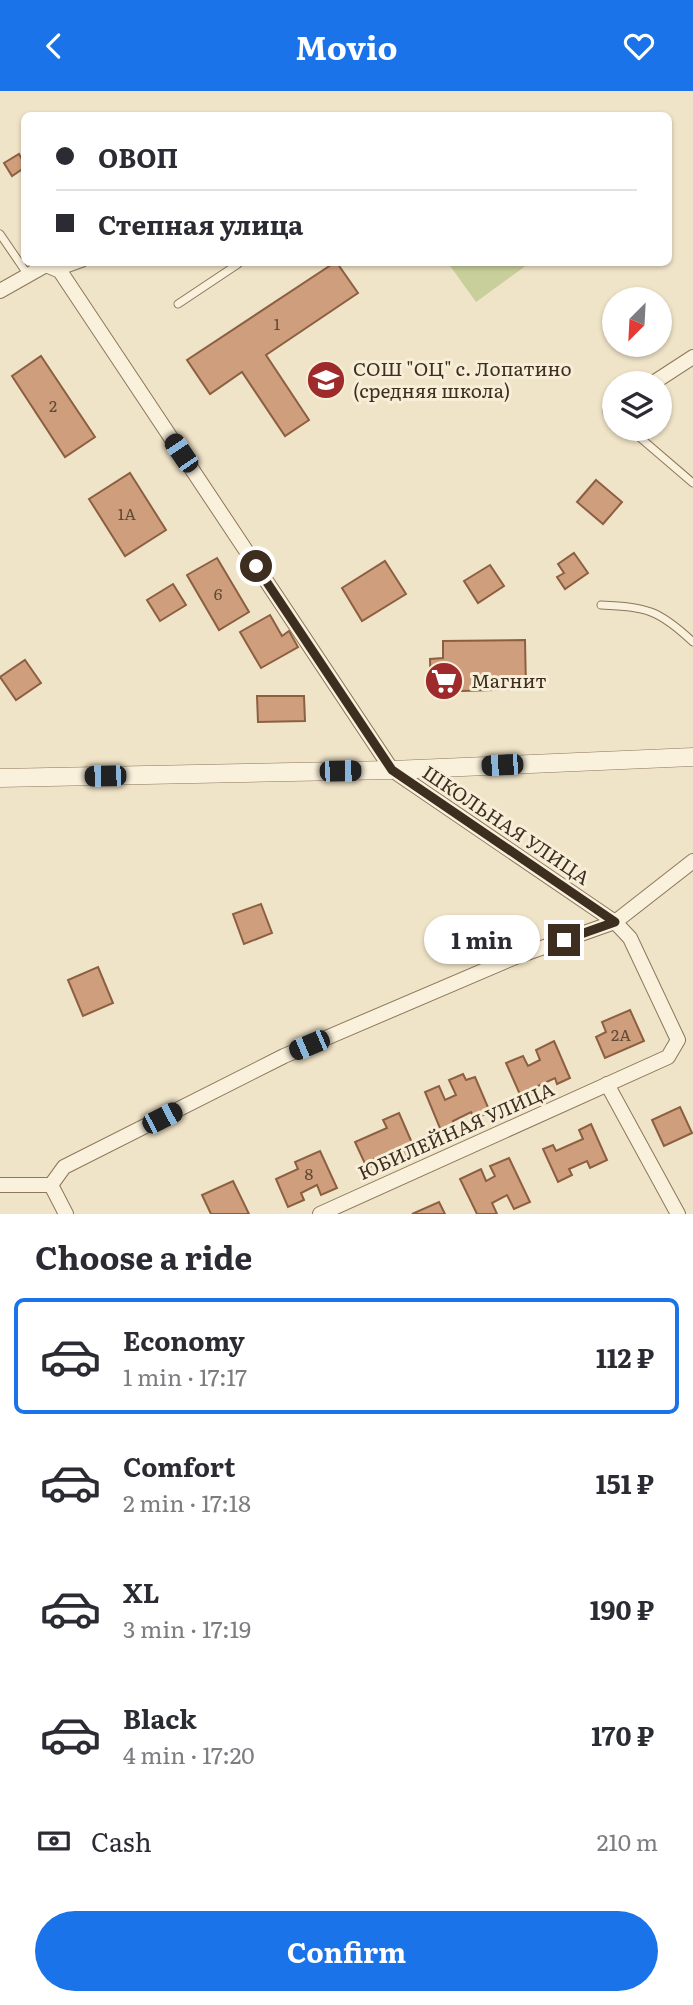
<!DOCTYPE html>
<meta charset="utf-8">
<style>
body{margin:0;font-family:Literata,serif;background:#f7f7f7;color:#2b2b33;height:100vh;display:flex;flex-direction:column;font-size:26px;white-space:nowrap}
*{box-sizing:border-box;margin:0}
p{font-size:23px;color:#7c7c81}
.icon{flex:none;width:38px;height:38px;fill:none;stroke:currentColor;stroke-width:2;stroke-linecap:round;stroke-linejoin:round}
.map{position:relative;height:1123px;overflow:hidden}
.panel{display:flex;flex-direction:column;background:#fff;flex:1}
.panel>*{flex:none}
.banner{position:absolute;left:21px;top:21px;width:651px;height:154px;border-radius:10px;box-shadow:0 2px 5px #0004;display:grid;align-content:center;height:154px;padding:0 35px;background:#fff}
.needle{width:46px;rotate:204deg}
.tools{position:absolute;left:602px;top:196px;display:grid;gap:14px}
.tools a{display:grid;place-items:center;width:70px;height:70px;border-radius:50%;background:#fff;box-shadow:0 2px 5px #0004;font-size:35px}
.end{position:absolute;width:32px;height:32px;margin:-16px;border:9px solid #3d2e20;background:#fff;box-shadow:0 0 0 4px #fff}
.from{border-radius:50%}
.bubble{position:absolute;height:49px;border-radius:24px;background:#fff;box-shadow:0 2px 5px #0004;font-size:23px;font-weight:700;line-height:49px;text-align:center}
.car{position:absolute;width:21px;height:42px;margin:-21px -10px;border-radius:9px;box-shadow:0 0 5px 2px #0007;background:linear-gradient(#222 24%,#8ab4d8 0 40%,#222 0 76%,#8ab4d8 0 86%,#222 0)}
.banner b{display:flex;align-items:center;gap:24px;height:66px;font-size:26px}
.banner b+b{border-top:2px solid #e1e1e2}
.banner i{width:18px;height:18px;background:#2b2b33}
ul{padding:0;list-style:none}
li{display:flex;align-items:center;gap:21px;height:116px;margin:0 14px 10px;padding:0 21px;border:4px solid transparent;border-radius:10px}
li div{flex:1}
li b{display:block;font-size:26px}
li em{font-style:normal;font-weight:700}
li.on{border-color:#1a73e8}
li>.icon{width:63px;height:63px;stroke-width:1.5}
h2{padding:0 35px;font-size:32px;line-height:84px}
.pay{display:flex;align-items:center;gap:18px;height:77px;padding:0 35px;font-size:26px}
.pay p{margin-inline-start:auto}
.cta{display:flex;gap:14px;margin-top:auto;padding:14px 35px}
.cta a{flex:1;height:80px;border-radius:42px;background:#1a73e8;color:#fff;font-size:28px;font-weight:700;line-height:80px;text-align:center}
header{display:flex;justify-content:space-between;align-items:center;height:91px;padding:0 35px;background:#1a73e8;color:#fff;font-size:32px;font-weight:700}
.map>svg:first-child{display:block}
.green{fill:#c9cf9b}
.building{fill:#cf9f7d;stroke:#8d5f41;stroke-width:2}
.lines{fill:none;stroke-linecap:round;stroke-linejoin:round}
.service-casing{stroke:#8d765c;stroke-width:9}
.minor-casing{stroke:#8d765c;stroke-width:16}
.tertiary-casing{stroke:#8d765c;stroke-width:19}
.service{stroke:#faf1dc;stroke-width:7}
.minor{stroke:#faf1dc;stroke-width:14}
.tertiary{stroke:#faf1dc;stroke-width:18}
.route{stroke:#3d2e20;stroke-width:9}
.labels{text-anchor:middle;stroke-width:6;stroke-linejoin:round;paint-order:stroke}
.number-label{font-size:16px;fill:#624a37}
.poi-label{font-size:19px;fill:#3d2e20;stroke:#f7eed8;text-anchor:start}
.street-label{font-size:19px;fill:#3d2e20;stroke:#f7eed8}
</style>
<header><svg class="icon" aria-label="back" viewBox="0 0 24 24"><path d="M15 5l-7 7 7 7"/></svg>Movio<svg class="icon" aria-label="heart" viewBox="0 0 24 24"><path d="M12 20l-8-8c-3-5 5-10 8-4 3-6 11-1 8 4z"/></svg></header>
<div class="map">
<svg width="693" height="1123" viewBox="0 0 693 1123">
<rect width="100%" height="100%" fill="#f0e4c8"/>
<!-- green -->
<path class="green" d="M448,172H525L527,174L476,211Z"/>
<!-- building -->
<g class="building">
<path d="M19,63L24,72V77L12,85L4,72Z"/>
<path d="M334,172H337L358,202L266,264L309,329L285,345L242,281L210,303L187,269Z"/>
<path d="M41,265L95,346L65,366L12,285Z"/>
<path d="M130,382L166,439L125,465L89,408Z"/>
<path d="M596,389L622,411L603,433L577,411Z"/>
<path d="M574,462L588,482L565,498L557,486L564,482L558,473Z"/>
<path d="M217,467L249,521L219,539L187,484Z"/>
<path d="M385,470L406,503L362,530L342,497Z"/>
<path d="M490,474L504,495L478,512L464,490Z"/>
<path d="M173,493L186,514L160,530L147,509Z"/>
<path d="M270,524L282,545L289,540L298,556L261,577L240,541Z"/>
<path d="M525,549L526,598L431,601L430,568L443,567V550Z"/>
<path d="M25,569L41,592L16,609L0,586Z"/>
<path d="M257,605H304L305,630L258,631Z"/>
<path d="M261,813L272,842L244,853L233,823Z"/>
<path d="M98,876L113,912L83,925L68,889Z"/>
<path d="M630,919L644,950L605,967L596,946L606,941L602,931Z"/>
<path d="M554,950L570,987L557,993L555,987L531,998L533,1003L522,1008L506,972L523,965L528,975L540,969L536,959Z"/>
<path d="M463,983L466,989L475,986L490,1021L474,1028L471,1021L453,1030L456,1036L442,1042L425,1001L439,995L445,1009L456,1004L449,989Z"/>
<path d="M680,1016L692,1042L664,1055L652,1029Z"/>
<path d="M399,1022L416,1061L393,1071L388,1061L374,1068L377,1073L367,1077L355,1051L387,1037L383,1029Z"/>
<path d="M591,1033L607,1069L590,1077L587,1070L569,1078L572,1084L558,1091L543,1058L553,1054L556,1060L583,1048L579,1039Z"/>
<path d="M320,1060L337,1097L321,1104L317,1094L301,1102L304,1109L288,1116L276,1088L298,1078L295,1071Z"/>
<path d="M509,1067L530,1111L514,1118L507,1104L492,1112L497,1123H477L460,1088L481,1078L486,1090L495,1085L490,1075Z"/>
<path d="M233,1090L249,1123H211L202,1104Z"/>
<path d="M439,1111L445,1123H412Z"/>
</g>
<g class="lines">
<!-- service casing -->
<g class="service-casing">
<g id="service">
<path d="M0,143L28,184"/>
<path d="M61,180L83,172"/>
<path d="M178,213L238,173"/>
<path d="M630,338L693,392"/>
<path d="M601,514C647,516 659,519 693,551"/>
</g>
</g>
<!-- minor casing -->
<g class="minor-casing">
<g id="minor">
<path d="M0,200L46,174L60,180L392,679L615,831L630,847L678,949L668,966L320,1123"/>
<path d="M653,292L693,266"/>
<path d="M610,320L614,317"/>
<path d="M607,993L678,1123"/>
<path d="M0,1094H51"/>
<path d="M51,1094L64,1076L284,965L513,867L615,831L693,770"/>
<path d="M51,1094L66,1123"/>
</g>
</g>
<!-- tertiary casing -->
<g class="tertiary-casing">
<path id="tertiary" d="M0,687L392,679L693,666"/>
</g>
<!-- service -->
<use href="#service" class="service"/>
<!-- minor -->
<use href="#minor" class="minor"/>
<!-- tertiary -->
<use href="#tertiary" class="tertiary"/>
</g>
<g class="lines">
<!-- route -->
<path class="route" d="M256,475L392,679L615,831L564,849"/>
</g>
<!-- icons -->
<defs>
<g id="school-disc" transform="scale(2.0125)"><circle r="9.5" fill="#9e2a2b" stroke="#f7eed8"/><path d="M0-5L7-2L0 1L-7-2ZM-4 1L0 2.5L4 1V4Q0 6-4 4Z" fill="#fff"/></g>
<g id="supermarket-disc" transform="scale(2.0125)"><circle r="9.5" fill="#9e2a2b" stroke="#f7eed8"/><path d="M-6-5.5h2.5l.6 2H6L4.5 2H-2.5L-4.4-4H-6ZM-1.5 3.2a1.3 1.3 0 1 0 .1 0ZM3 3.2a1.3 1.3 0 1 0 .1 0Z" fill="#fff"/></g>
</defs>
<g fill-rule="evenodd">
<use href="#school-disc" x="326" y="289"/>
<use href="#supermarket-disc" x="444" y="590"/>
</g>
<g class="labels">
<!-- number labels -->
<g class="number-label">
<text x="277" y="239">1</text>
<text x="53" y="321">2</text>
<text x="127" y="429">1А</text>
<text x="218" y="509">6</text>
<text x="621" y="950">2А</text>
<text x="309" y="1089">8</text>
</g>
<!-- poi labels -->
<g class="poi-label">
<text x="353" y="285">СОШ "ОЦ" с. Лопатино<tspan x="353" dy="22">(средняя школа)</tspan></text>
<text x="471" y="597">Магнит</text>
</g>
<!-- street labels -->
<g class="street-label">
<text transform="translate(506 734) rotate(34)" y="7">ШКОЛЬНАЯ УЛИЦА</text>
<text transform="translate(456 1040) rotate(-24)" y="7">ЮБИЛЕЙНАЯ УЛИЦА</text>
</g>
</g>
</svg>
<div class="tools">
<a><svg class="needle" viewBox="-14 -14 28 28"><path d="M0-13l5 13h-10z" fill="#e53935"/><path d="M0 13l5-13h-10z" fill="#7c7c81"/></svg></a>
<a><svg class="icon" aria-label="layers" viewBox="0 0 24 24"><path d="M12 4l9 5-9 5-9-5zM3 14l9 5 9-5"/></svg></a>
</div>
<i class="end from" style="left:256px;top:475px"></i>
<i class="end" style="left:564px;top:849px"></i>
<div class="bubble" style="left:424px;top:824px;width:116px">1 min</div>
<i class="car" style="left:181px;top:362px;rotate:326deg"></i>
<i class="car" style="left:502px;top:674px;rotate:267deg"></i>
<i class="car" style="left:340px;top:680px;rotate:89deg"></i>
<i class="car" style="left:105px;top:685px;rotate:269deg"></i>
<i class="car" style="left:309px;top:954px;rotate:247deg"></i>
<i class="car" style="left:162px;top:1027px;rotate:63deg"></i>
<div class="banner">
<b><i class="from"></i>ОВОП</b>
<b><i></i>Степная улица</b>
</div>
</div>
<section class="panel">
<h2>Choose a ride</h2>
<ul>
<li class="on"><svg class="icon" aria-label="car" viewBox="0 0 24 24"><path d="M5 17H2v-5l4-1 3-4h7l3 4 3 1v5h-3M9 17h6M6 11h13"/><circle cx="7" cy="17" r="2"/><circle cx="17" cy="17" r="2"/></svg><div><b>Economy</b><p>1 min · 17:17</p></div><em>112 ₽</em></li>
<li><svg class="icon" aria-label="car" viewBox="0 0 24 24"><path d="M5 17H2v-5l4-1 3-4h7l3 4 3 1v5h-3M9 17h6M6 11h13"/><circle cx="7" cy="17" r="2"/><circle cx="17" cy="17" r="2"/></svg><div><b>Comfort</b><p>2 min · 17:18</p></div><em>151 ₽</em></li>
<li><svg class="icon" aria-label="car" viewBox="0 0 24 24"><path d="M5 17H2v-5l4-1 3-4h7l3 4 3 1v5h-3M9 17h6M6 11h13"/><circle cx="7" cy="17" r="2"/><circle cx="17" cy="17" r="2"/></svg><div><b>XL</b><p>3 min · 17:19</p></div><em>190 ₽</em></li>
<li><svg class="icon" aria-label="car" viewBox="0 0 24 24"><path d="M5 17H2v-5l4-1 3-4h7l3 4 3 1v5h-3M9 17h6M6 11h13"/><circle cx="7" cy="17" r="2"/><circle cx="17" cy="17" r="2"/></svg><div><b>Black</b><p>4 min · 17:20</p></div><em>170 ₽</em></li>
</ul>
<div class="pay"><svg class="icon" aria-label="cash" viewBox="0 0 24 24"><path d="M3 7h18v10H3z"/><circle cx="12" cy="12" r="2"/></svg>Cash<p>210 m</p></div>
<div class="cta"><a>Confirm</a></div>
</section>
